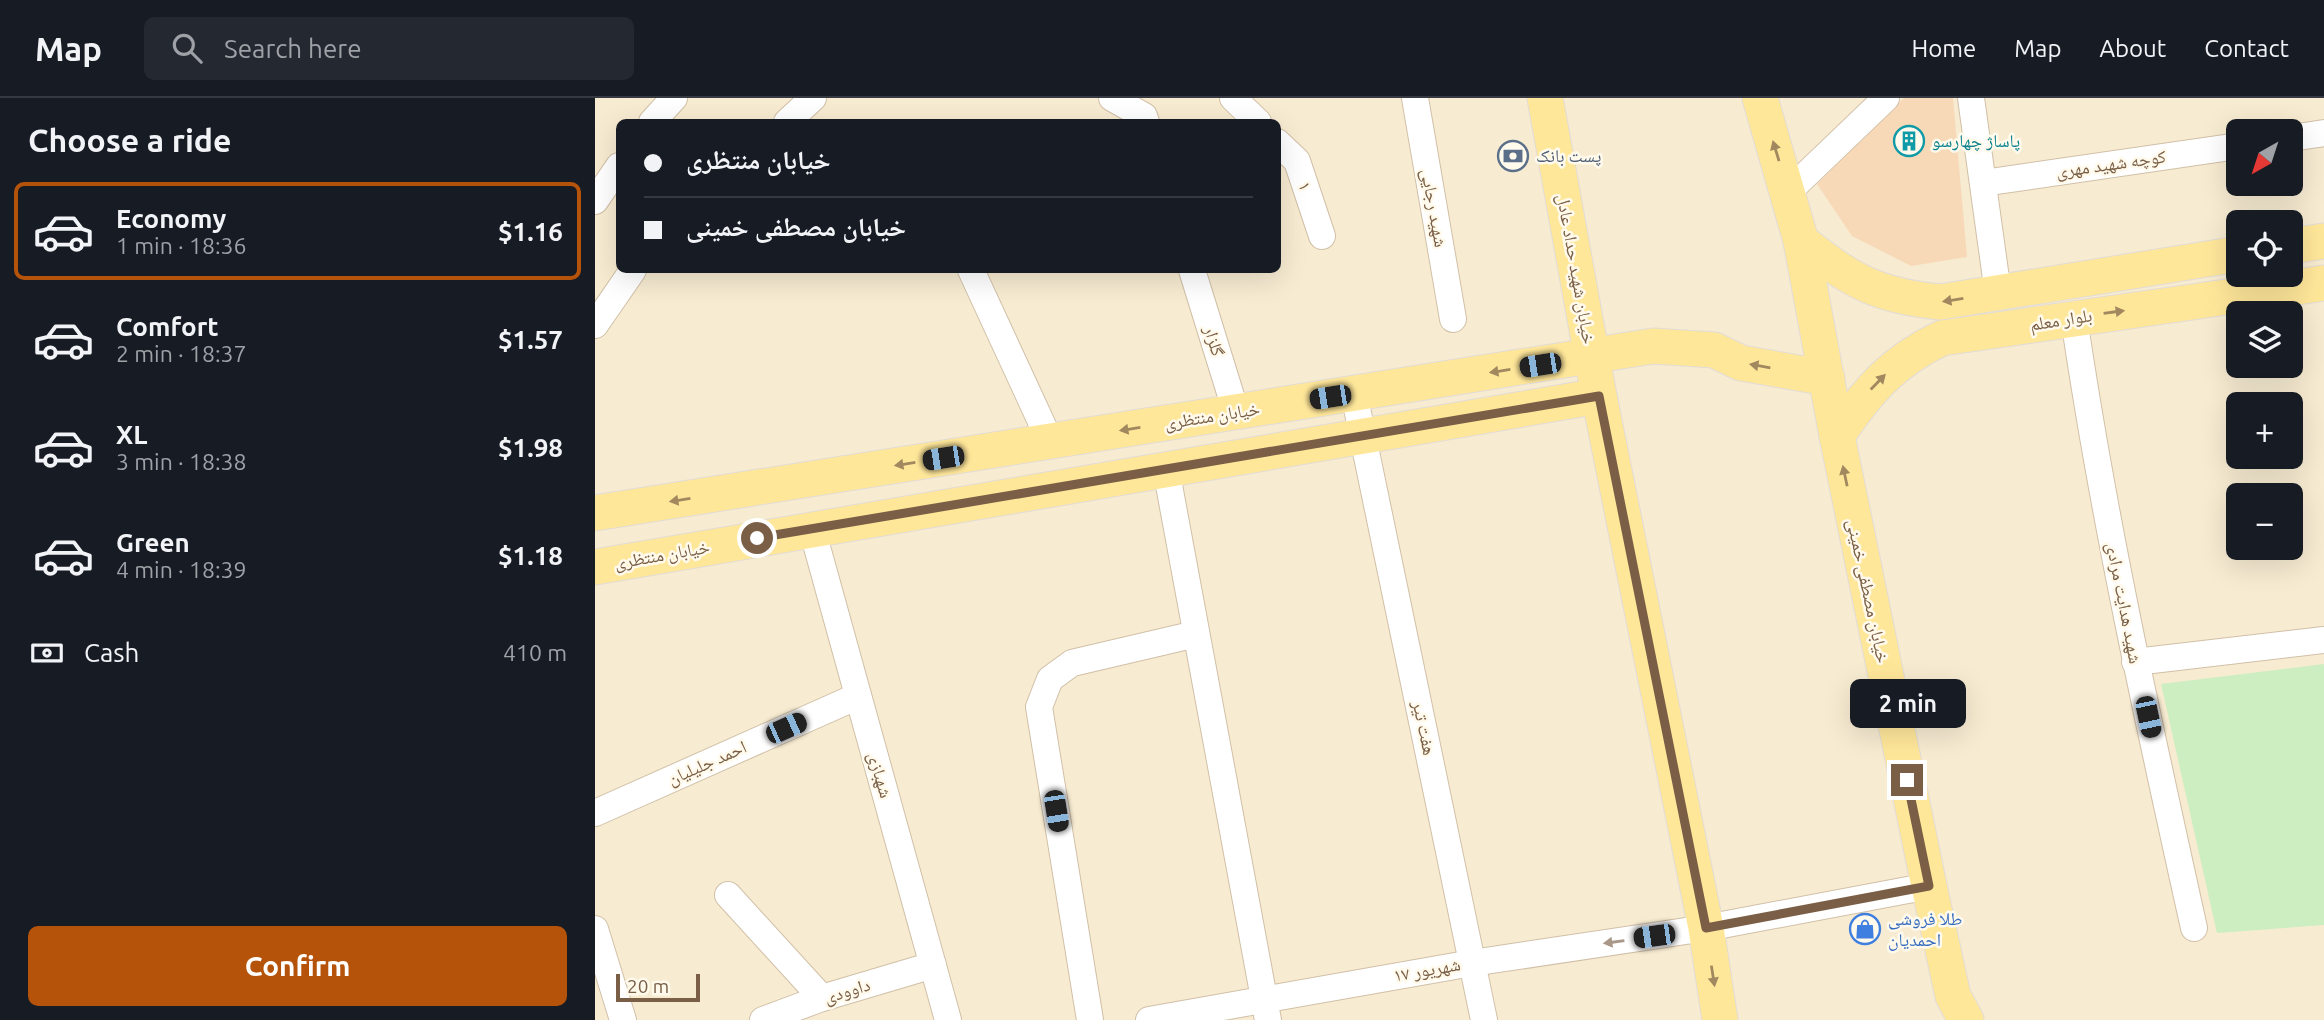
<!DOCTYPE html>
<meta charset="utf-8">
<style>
body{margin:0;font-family:Ubuntu,"Noto Naskh Arabic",sans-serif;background:#242831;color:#f1f3f6;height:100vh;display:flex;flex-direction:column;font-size:26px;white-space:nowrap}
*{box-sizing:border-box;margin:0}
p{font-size:23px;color:#9ea1a6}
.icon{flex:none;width:38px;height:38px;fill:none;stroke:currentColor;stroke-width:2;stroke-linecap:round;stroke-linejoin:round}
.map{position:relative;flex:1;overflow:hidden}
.side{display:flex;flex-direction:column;background:#171b24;width:595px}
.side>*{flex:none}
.guide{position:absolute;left:21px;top:21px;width:665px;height:154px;border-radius:10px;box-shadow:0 7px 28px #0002;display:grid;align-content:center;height:154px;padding:0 28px;background:#171b24}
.needle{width:46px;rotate:219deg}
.buttons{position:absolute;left:1631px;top:21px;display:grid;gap:14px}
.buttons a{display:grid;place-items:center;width:77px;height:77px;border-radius:10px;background:#171b24;box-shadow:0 7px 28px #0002;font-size:35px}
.scale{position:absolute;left:21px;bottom:18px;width:84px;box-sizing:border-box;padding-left:7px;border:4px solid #7a5f46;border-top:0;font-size:19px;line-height:24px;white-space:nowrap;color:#7a5f46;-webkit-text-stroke:5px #fffaec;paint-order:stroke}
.end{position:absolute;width:32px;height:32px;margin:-16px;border:9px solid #7a5f46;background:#fff;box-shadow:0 0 0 4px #fff}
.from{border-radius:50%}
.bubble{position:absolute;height:49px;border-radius:10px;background:#171b24;box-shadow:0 7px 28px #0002;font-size:23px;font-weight:700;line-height:49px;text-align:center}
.car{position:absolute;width:21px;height:42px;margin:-21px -10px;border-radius:9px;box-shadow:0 0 5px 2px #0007;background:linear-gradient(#222 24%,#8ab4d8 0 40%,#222 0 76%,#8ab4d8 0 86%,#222 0)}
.guide b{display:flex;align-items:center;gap:24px;height:66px;font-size:26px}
.guide b+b{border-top:2px solid #363941}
.guide i{width:18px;height:18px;background:#f1f3f6}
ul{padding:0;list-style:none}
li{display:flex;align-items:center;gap:21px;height:98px;margin:0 14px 10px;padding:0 14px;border:4px solid transparent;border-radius:10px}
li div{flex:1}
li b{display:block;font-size:26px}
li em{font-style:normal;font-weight:700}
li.current{border-color:#b45309}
li>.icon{width:63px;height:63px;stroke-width:1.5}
h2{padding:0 28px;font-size:32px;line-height:84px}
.pay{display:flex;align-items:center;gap:18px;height:77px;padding:0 28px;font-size:26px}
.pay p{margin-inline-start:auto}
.button{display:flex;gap:14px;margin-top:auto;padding:14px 28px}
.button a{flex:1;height:80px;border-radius:10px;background:#b45309;color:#fff;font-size:28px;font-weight:700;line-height:80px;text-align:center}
header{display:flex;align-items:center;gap:42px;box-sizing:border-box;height:98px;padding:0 35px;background:#171b24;border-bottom:2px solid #363941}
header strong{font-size:33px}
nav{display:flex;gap:38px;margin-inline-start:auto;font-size:24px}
.search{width:490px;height:63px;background:#242831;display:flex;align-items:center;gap:18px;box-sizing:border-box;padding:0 24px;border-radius:10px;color:#9ea1a6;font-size:26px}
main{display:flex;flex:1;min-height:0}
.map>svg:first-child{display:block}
.residential{fill:#f7ebd1;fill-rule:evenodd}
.green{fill:#cceec0}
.building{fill:#f7d9b8}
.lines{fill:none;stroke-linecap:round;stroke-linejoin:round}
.minor-casing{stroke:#d1c0a8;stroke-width:28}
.major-casing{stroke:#e2dcd6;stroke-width:37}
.minor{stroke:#fff;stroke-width:26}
.major{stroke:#ffe79a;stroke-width:35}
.oneway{fill:#a2885f}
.oneway2{fill:#a99787}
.route{stroke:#7a5f46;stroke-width:9}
.labels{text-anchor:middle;stroke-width:5;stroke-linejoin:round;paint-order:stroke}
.culture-label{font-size:18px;fill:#0d838f;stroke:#fffaec;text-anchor:start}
.service-label{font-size:18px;fill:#4e5e75;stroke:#fffaec;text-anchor:start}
.street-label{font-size:18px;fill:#7a5f46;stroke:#fffaec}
.shop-label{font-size:18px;fill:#366cbe;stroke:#fffaec;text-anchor:start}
</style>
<header>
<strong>Map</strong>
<div class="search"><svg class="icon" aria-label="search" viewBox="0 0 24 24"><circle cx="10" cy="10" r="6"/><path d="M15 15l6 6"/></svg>Search here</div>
<nav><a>Home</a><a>Map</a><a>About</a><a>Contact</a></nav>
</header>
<main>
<section class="side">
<h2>Choose a ride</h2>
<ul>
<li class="current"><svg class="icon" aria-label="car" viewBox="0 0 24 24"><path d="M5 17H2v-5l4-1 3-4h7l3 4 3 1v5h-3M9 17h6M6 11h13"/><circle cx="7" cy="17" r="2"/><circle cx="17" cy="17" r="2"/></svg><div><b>Economy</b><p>1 min · 18:36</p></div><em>$1.16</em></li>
<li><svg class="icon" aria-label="car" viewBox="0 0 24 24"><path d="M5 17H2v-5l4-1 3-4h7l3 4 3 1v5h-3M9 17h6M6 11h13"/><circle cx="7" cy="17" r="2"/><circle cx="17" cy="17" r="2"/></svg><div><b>Comfort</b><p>2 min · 18:37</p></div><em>$1.57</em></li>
<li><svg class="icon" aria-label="car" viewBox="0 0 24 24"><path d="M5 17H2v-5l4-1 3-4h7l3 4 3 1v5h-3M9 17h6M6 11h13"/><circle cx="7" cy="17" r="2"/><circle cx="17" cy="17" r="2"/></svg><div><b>XL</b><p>3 min · 18:38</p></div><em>$1.98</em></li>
<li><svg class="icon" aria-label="car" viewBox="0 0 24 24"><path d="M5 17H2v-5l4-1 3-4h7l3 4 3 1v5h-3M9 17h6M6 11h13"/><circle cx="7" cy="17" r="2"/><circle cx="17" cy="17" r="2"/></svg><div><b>Green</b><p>4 min · 18:39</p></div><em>$1.18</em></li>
</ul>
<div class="pay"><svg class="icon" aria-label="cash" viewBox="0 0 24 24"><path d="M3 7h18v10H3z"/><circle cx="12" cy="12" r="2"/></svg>Cash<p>410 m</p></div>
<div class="button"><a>Confirm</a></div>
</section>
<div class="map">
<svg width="1729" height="922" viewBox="0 0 1729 922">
<rect width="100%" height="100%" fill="#fff8e3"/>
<!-- residential -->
<path class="residential" d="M0,0H1729V922H0ZM24,24H682V172H24ZM1643,33H1696V86H1643ZM1643,124H1696V177H1643ZM1643,215H1696V268H1643ZM1643,306H1696V359H1643ZM1643,397H1696V450H1643Z"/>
<!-- green -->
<path class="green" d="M1729,566V827L1622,835L1566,586Z"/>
<!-- building -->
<path class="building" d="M1309,0H1358L1372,159L1316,168L1257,138L1222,86Z"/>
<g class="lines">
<!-- minor casing -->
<g class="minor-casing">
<g id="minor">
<path d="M517,0L549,18L551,24"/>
<path d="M638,0L663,24"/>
<path d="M820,0L858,221"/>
<path d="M1376,0L1403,195"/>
<path d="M57,24L79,0"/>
<path d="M192,24L218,0"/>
<path d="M1696,40L1729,35"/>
<path d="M682,44L702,63L727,138"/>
<path d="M1388,85L1643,48"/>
<path d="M1194,93L1291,0"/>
<path d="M0,103L24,68"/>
<path d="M376,172L455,343"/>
<path d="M597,172L641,314"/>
<path d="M1479,220C1509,425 1554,627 1599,830"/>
<path d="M0,227L38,172"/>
<path d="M759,296L889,922"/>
<path d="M571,371L673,922"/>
<path d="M217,431L353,922"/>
<path d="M1540,564L1729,542"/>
<path d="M0,715L263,598"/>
<path d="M133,797L227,900"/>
<path d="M0,831L28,922"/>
<path d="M168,922L227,900L338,867"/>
<path d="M495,922L444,609L455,581L477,565L601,536"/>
<path d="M554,922L877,865L1111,830L1334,788"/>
</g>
</g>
<!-- major casing -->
<g class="major-casing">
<g id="major">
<path d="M950,0L1004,298L1111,830L1125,922"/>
<path d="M1165,0L1206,143L1242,338L1334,788L1358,898L1371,922"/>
<path d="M1206,143C1254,182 1282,198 1345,204L1643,156"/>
<path d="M1696,148L1729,143"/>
<path d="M1242,338C1272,293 1298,263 1347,240L1729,185"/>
<path d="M0,415L1058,248L1119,252L1146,265L1232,280"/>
<path d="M0,469L1004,298"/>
</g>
</g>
<!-- minor -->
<use href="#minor" class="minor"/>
<!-- major -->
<use href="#major" class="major"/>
</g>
<!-- one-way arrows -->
<defs><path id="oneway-solid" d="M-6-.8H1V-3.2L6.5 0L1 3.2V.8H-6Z" transform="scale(1.75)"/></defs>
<g class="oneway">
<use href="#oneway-solid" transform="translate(1181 53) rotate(-107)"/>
<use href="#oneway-solid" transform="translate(1358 202) rotate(171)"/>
<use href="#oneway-solid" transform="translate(1519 214) rotate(-8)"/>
<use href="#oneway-solid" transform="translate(1165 268) rotate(-170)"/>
<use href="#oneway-solid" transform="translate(905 273) rotate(171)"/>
<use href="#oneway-solid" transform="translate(1283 284) rotate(-46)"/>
<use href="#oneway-solid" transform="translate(535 331) rotate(171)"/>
<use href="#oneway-solid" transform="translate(310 366) rotate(171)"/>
<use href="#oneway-solid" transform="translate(1250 378) rotate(-102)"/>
<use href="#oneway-solid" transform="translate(85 402) rotate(171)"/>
<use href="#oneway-solid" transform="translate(1118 878) rotate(81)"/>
</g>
<use class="oneway2" href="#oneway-solid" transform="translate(1019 844) rotate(172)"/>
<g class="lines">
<!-- route -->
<path class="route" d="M162,440L1004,298L1111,830L1334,788L1312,682"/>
</g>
<!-- icons -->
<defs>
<g id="building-ring" transform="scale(1.575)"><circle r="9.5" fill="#fffaec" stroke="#0f9aa8" stroke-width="1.5"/><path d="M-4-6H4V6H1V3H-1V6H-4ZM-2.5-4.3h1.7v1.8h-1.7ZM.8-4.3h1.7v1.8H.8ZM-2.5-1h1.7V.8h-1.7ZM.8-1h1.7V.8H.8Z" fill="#0f9aa8"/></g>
<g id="bank-ring" transform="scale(1.575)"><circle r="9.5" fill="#fffaec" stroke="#5c6f8a" stroke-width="1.5"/><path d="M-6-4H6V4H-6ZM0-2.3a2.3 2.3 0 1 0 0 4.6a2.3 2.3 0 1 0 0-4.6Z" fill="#5c6f8a"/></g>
<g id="shop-ring" transform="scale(1.575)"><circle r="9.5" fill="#fffaec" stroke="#3f7fe0" stroke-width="1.5"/><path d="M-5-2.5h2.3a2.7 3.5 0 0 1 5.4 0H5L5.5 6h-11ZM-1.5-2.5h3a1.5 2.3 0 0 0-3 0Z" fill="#3f7fe0"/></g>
</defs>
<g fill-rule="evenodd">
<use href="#building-ring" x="1314" y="43"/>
<use href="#bank-ring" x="918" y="58"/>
<use href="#shop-ring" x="1270" y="831"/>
</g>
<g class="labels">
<!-- culture labels -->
<g class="culture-label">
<text x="1337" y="49">پاساژ چهارسو</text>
</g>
<!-- service labels -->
<g class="service-label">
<text x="941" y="64">پست بانک</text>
</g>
<!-- street labels -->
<g class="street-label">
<text transform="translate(1516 66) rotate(-8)" y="6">کوچه شهید مهری</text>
<text transform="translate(710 88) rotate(71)" y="6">۱</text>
<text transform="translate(839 110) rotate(80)" y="6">شهید رجایی</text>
<text transform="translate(981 171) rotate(80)" y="6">خیابان شهید حداد عادل</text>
<text transform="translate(1466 222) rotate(-9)" y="6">بلوار معلم</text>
<text transform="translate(619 243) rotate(73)" y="6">گلزار</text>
<text transform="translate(617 318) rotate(-9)" y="6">خیابان منتظری</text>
<text transform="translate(67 457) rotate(-10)" y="6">خیابان منتظری</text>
<text transform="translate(1273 493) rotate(78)" y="6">خیابان مصطفی خمینی</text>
<text transform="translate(1529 505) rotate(79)" y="6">شهید هدایت مرادی</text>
<text transform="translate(829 630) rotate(78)" y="6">هفت تیر</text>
<text transform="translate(112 665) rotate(-24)" y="6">احمد جلیلیان</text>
<text transform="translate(285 677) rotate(74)" y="6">شهبازی</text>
<text transform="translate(832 872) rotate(-10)" y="6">۱۷ شهریور</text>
<text transform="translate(252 893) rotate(-17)" y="6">داوودی</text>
</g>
<!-- shop labels -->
<g class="shop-label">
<text x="1293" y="827">طلا فروشی<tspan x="1293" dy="21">احمدیان</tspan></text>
</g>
</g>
</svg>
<div class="buttons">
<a><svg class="needle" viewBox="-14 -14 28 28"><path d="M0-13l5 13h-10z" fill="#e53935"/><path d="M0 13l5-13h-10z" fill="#9ea1a6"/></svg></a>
<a><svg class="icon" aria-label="locate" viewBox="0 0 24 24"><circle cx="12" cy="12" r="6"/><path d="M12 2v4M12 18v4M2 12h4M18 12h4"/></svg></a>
<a><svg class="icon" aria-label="layers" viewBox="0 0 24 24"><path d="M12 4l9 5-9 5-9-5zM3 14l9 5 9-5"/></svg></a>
<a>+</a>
<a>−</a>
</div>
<div class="scale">20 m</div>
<i class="end from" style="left:162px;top:440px"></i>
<i class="end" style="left:1312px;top:682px"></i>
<div class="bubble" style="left:1255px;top:581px;width:116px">2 min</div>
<i class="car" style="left:945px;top:267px;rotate:261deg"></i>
<i class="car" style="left:735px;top:299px;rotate:261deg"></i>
<i class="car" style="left:348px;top:360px;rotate:261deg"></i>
<i class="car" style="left:1553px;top:619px;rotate:168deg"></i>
<i class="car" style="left:191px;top:630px;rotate:66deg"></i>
<i class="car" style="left:461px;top:713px;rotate:171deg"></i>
<i class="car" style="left:1059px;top:838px;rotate:262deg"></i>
<div class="guide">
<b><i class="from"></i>خیابان منتظری</b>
<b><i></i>خیابان مصطفی خمینی</b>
</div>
</div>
</main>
